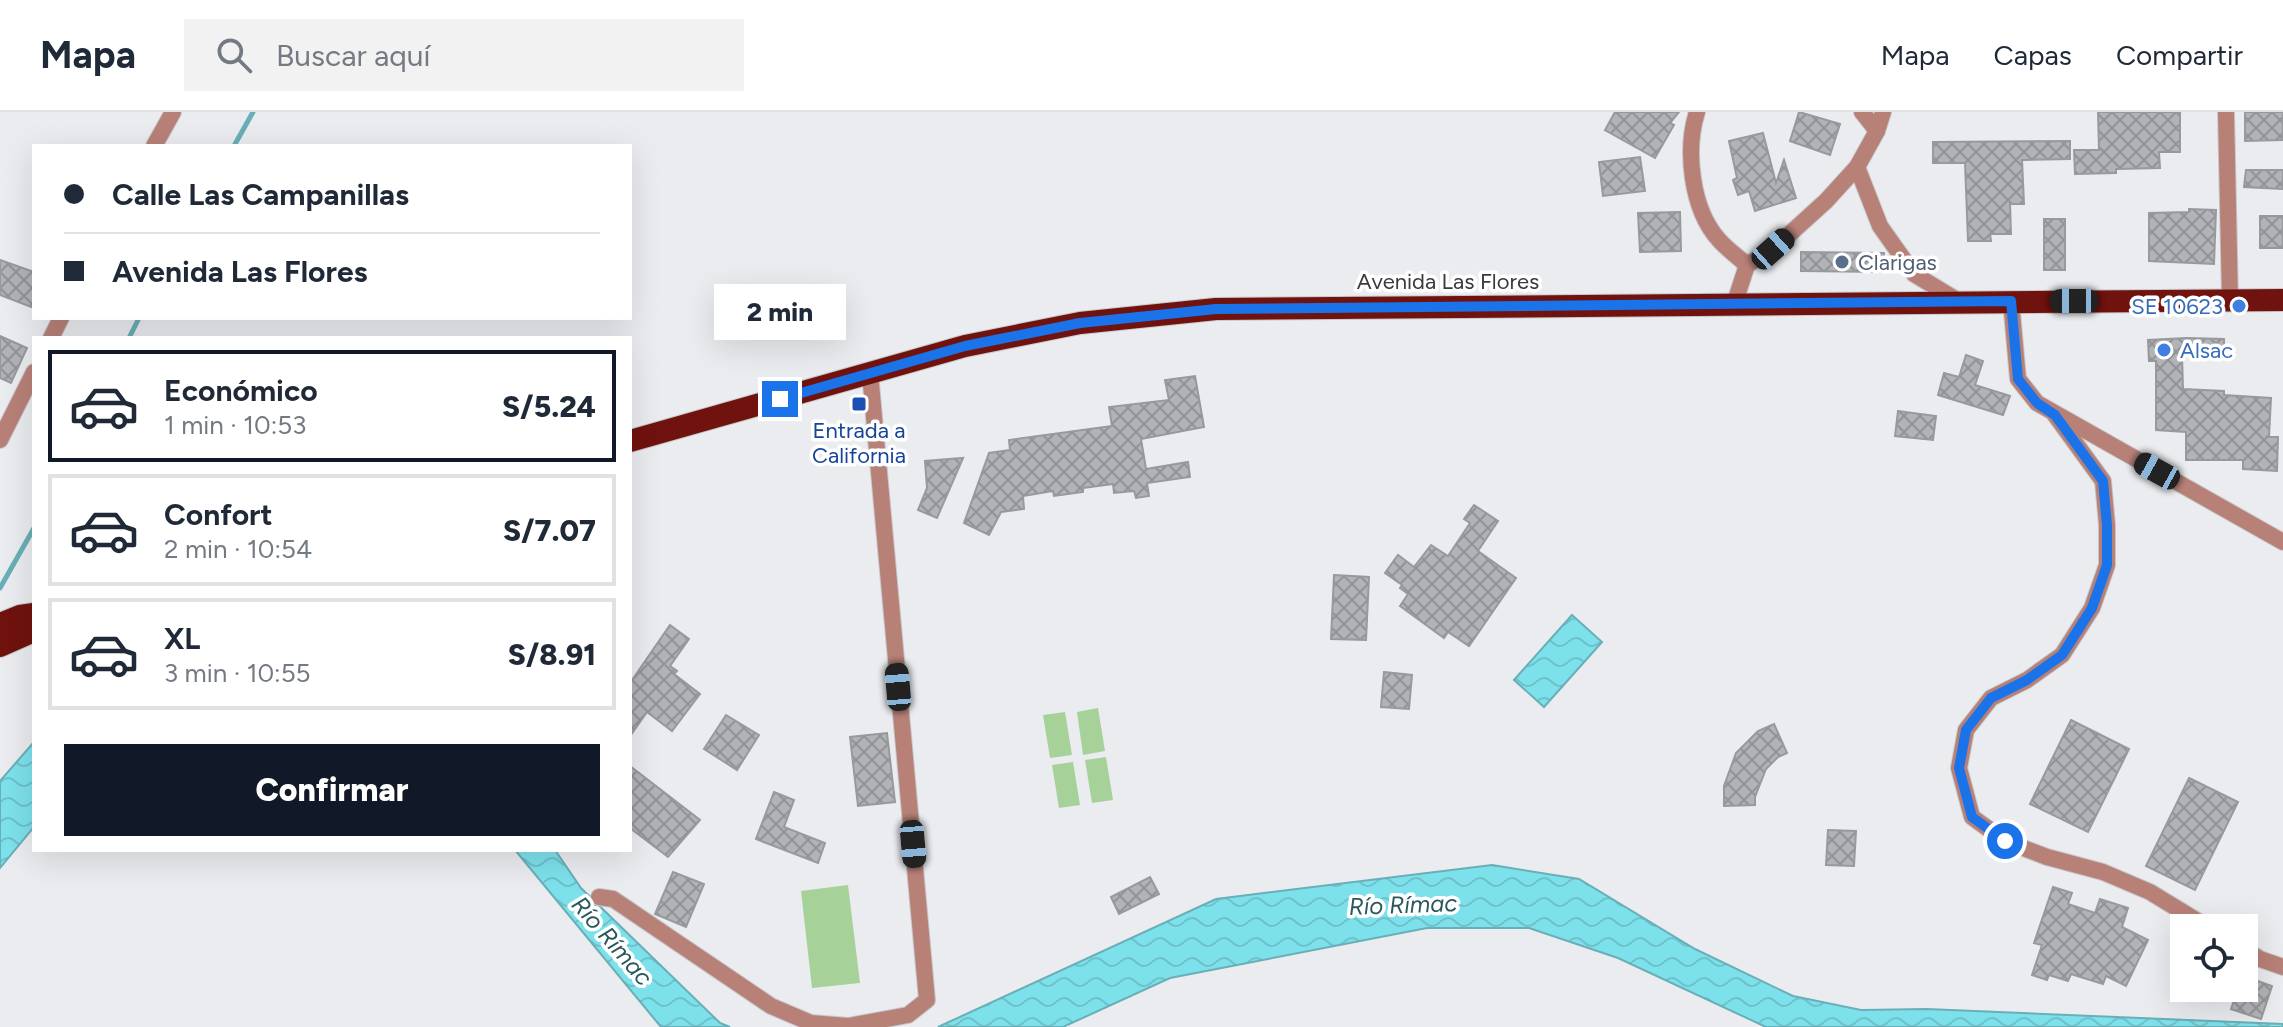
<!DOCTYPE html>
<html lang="es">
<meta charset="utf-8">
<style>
body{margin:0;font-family:Figtree,sans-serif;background:#f2f2f3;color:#1f2937;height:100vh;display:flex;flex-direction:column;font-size:30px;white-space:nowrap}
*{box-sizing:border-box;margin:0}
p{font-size:26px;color:#747a83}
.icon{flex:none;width:44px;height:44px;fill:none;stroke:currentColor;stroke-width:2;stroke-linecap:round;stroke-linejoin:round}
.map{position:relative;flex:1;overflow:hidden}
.drawer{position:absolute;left:32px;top:224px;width:600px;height:516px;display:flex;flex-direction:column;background:#fff;border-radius:0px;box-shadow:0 8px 32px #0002}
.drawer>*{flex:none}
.banner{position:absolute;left:32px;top:32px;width:600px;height:176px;border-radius:0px;box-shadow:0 8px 32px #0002;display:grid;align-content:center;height:176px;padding:0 32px;background:#fff}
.buttons{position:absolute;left:2170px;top:802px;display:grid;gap:16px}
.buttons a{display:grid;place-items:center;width:88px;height:88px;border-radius:0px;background:#fff;box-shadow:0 8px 32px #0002;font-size:40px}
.end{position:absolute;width:36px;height:36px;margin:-18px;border:10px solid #1a73e8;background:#fff;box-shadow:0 0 0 4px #fff}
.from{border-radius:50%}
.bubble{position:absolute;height:56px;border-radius:0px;background:#fff;box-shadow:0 8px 32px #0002;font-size:26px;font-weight:800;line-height:56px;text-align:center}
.car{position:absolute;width:24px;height:48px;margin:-24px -12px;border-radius:10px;box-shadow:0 0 6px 2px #0007;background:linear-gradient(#222 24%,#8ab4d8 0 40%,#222 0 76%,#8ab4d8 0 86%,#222 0)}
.banner b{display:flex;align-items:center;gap:28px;height:76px;font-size:30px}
.banner b+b{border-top:2px solid #e0e1e3}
.banner i{width:20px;height:20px;background:#1f2937}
ul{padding:14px 0 0;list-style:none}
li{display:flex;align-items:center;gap:24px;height:112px;margin:0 16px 12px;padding:0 16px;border:4px solid #e0e1e3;border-radius:0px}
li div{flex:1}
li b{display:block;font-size:30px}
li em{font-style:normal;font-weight:800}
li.on{border-color:#111827}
li>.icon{width:72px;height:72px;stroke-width:1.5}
.primary-button{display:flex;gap:16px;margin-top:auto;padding:16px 32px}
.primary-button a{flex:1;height:92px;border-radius:0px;background:#111827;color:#fff;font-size:32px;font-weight:800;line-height:92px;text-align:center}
header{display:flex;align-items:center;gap:48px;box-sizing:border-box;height:112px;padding:0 40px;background:#fff;border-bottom:2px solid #e0e1e3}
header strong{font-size:38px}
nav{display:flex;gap:44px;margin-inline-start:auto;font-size:28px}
.search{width:560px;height:72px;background:#f2f2f3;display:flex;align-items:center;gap:20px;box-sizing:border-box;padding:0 28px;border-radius:0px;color:#747a83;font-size:30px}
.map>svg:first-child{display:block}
.pitch{fill:#a6d29a}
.water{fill:url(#water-waves);stroke:#69afb7;stroke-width:2}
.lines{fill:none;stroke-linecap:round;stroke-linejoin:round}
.stream{stroke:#69afb7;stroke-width:5}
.building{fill:url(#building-cross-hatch);stroke:#97999d;stroke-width:2}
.minor-casing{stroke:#c7c8cc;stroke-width:18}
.tertiary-casing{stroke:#c7c8cc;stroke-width:18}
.trunk-casing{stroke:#c7c8cc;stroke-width:24}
.minor{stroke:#b88178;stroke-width:16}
.tertiary{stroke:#b88178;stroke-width:16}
.trunk{stroke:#70120d;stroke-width:22}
.route{stroke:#1a73e8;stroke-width:10}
.service-dot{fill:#5c6f8a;stroke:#fff;stroke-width:3}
.shop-dot{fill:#3f7fe0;stroke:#fff;stroke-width:3}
.transit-dot{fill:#1a4fb4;stroke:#fff;stroke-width:3}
.labels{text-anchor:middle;stroke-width:7;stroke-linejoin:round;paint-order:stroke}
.service-label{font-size:22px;fill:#4e5e75;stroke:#fff;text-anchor:start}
.street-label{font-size:22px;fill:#393a3c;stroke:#fff}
.shop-label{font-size:22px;fill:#366cbe;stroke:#fff;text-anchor:end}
.transit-label{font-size:22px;fill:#164399;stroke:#fff}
.water-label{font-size:24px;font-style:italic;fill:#2b585c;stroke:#fff}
</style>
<header>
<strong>Mapa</strong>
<div class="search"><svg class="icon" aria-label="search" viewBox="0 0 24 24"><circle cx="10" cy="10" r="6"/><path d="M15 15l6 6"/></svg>Buscar aquí</div>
<nav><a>Mapa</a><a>Capas</a><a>Compartir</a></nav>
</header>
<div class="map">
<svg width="2283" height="915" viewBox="0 0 2283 915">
<defs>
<pattern id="water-waves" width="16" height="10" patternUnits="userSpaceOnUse" patternTransform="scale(2)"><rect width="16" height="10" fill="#7de1ec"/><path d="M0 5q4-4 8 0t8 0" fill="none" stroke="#6dc2cb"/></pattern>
<pattern id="building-cross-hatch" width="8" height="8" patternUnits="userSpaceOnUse" patternTransform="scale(2)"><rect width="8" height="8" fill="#b1b3b7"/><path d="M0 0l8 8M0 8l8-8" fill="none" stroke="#919396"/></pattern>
</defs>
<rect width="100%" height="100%" fill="#eaecf0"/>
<!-- pitch -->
<g class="pitch">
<path d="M1098,596L1105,639L1083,643L1077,600Z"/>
<path d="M1065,600L1072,643L1050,646L1043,603Z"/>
<path d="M1106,645L1113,688L1092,691L1085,648Z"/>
<path d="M1073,650L1080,693L1059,696L1052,653Z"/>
<path d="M848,773L860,871L812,876L801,779Z"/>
</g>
<!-- water -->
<g class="water">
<path d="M1572,503L1602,530L1544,595L1514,568Z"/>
<path d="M34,630V715L0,756V669Z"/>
<path d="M515,738H555L581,776L720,911L730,915H661Z"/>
<path d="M1492,753L1579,767L1695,837L1793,884L1861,898L1927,897L2283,912V915H1766L1618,846L1529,816H1427L1170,866L1063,915H938L1216,787Z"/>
</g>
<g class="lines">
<!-- stream -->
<g class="stream">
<path d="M234,34L253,0"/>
<path d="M129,226L139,206"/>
<path d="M0,476L34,416"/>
</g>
</g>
<!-- building -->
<g class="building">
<path d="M1615,0H1679L1670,11L1674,13L1655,46L1605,18Z"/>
<path d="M1799,0L1840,12L1830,43L1790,29Z"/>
<path d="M2098,0H2180V40H2159L2160,56L2116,57V61L2075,62L2074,38H2099Z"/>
<path d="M2245,0H2283V28L2245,29Z"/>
<path d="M1763,21L1776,71L1784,48L1796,86L1755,99L1749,79L1738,83L1733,68L1737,66L1729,29Z"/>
<path d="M2070,29V47L2022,48L2024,92H2010L2011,122H1990L1991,129H1968L1965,51H1933V30Z"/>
<path d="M1640,45L1645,79L1603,84L1599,50Z"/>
<path d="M2246,58H2283V77L2244,75Z"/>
<path d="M2189,97L2216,98L2214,152L2149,149V101L2189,100Z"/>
<path d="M1680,100L1681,139L1640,140L1638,101Z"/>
<rect x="2260" y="104" width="23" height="32"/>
<rect x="2044" y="107" width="21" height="51"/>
<path d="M1801,140L1884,141L1883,160L1801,159Z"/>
<path d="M0,148L34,160V196L0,183Z"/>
<path d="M0,224L27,236L11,271L0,266Z"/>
<path d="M2187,226L2224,227V245L2182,243L2183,277L2224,279V283L2271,286L2269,325H2278L2277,359L2243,357V348H2186V320L2156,318V249H2149L2148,228Z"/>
<path d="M1966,243L1983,249L1975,273L2010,284L2003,303L1938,283L1944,261L1959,265Z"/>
<path d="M1195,264L1204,315L1141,327L1146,357L1188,350L1190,365L1147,371L1149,384L1136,386L1134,379L1114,381L1113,372L1083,376V380L1054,384L1053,379L1023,384L1024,397L1001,400L989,423L964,411L989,341L1010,338L1009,328L1112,314L1109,295L1169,288L1165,268Z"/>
<path d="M1898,299L1936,304L1933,328L1895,324Z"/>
<path d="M963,346L937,406L918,398L927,376L925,349Z"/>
<path d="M1474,393L1498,409L1478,439L1516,466L1469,534L1448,520L1444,526L1400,494L1408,482L1400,476L1402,473L1385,461L1398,443L1414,455L1431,433L1448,444L1470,411L1464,407Z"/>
<path d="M1334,463L1369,465L1366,528L1331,527Z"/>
<path d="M670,513L689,527L670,554L677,559L674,562L700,582L672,619L647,600L630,624V571Z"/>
<path d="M1384,560L1412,563L1409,597L1381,595Z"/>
<path d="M726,603L759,623L737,658L704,637Z"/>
<path d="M2071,608L2129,637L2088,720L2030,692Z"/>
<path d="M1774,612L1787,641L1778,645L1766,657L1755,685V693L1724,694V674L1736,641L1758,619Z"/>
<path d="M887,621L895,690L858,694L850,625Z"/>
<path d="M630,654L700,708L668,745L630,716Z"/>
<path d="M2189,666L2238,690L2195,778L2146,754Z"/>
<path d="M774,680L794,688L784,715L825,731L818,751L756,727Z"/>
<path d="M1828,718L1856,719L1854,754L1826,753Z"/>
<path d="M673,760L704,772L686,815L655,802Z"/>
<path d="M1150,765L1159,782L1119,802L1111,785Z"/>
<path d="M2053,775L2072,781L2068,792L2095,801L2100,787L2128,796L2122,815L2148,828L2126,874L2106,864L2103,872L2071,862L2068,869L2049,863L2047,868L2032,863L2042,833L2034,831Z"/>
<path d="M2244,864L2272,874L2261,907L2231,897L2238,876H2244Z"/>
</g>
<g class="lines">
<!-- minor casing -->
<g class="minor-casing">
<g id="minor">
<path d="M1697,0C1685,38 1691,97 1719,128C1727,137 1738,145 1747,153"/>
<path d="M1862,0L1877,19"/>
<path d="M1883,0L1877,19L1857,55L1880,114L1914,162L1960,190"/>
<path d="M2226,0L2230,188"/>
<path d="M2011,189L2018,267L2037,291L2283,430"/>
<path d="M1734,193L1747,153L1773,137L1826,89L1857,55"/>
<path d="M2055,303L2103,369L2107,413V453L2092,496L2062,543L2027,568L1991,586L1966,618L1959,656L1972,705L2005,729L2047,745L2103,760L2150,780L2209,816"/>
<path d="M599,785L613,787L771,894L811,911L848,914L908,903L927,888L870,261"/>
<path d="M2244,837L2260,847L2283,855"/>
</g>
</g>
<!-- tertiary casing -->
<g class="tertiary-casing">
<g id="tertiary">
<path d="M154,34L173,0"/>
<path d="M51,226L61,206"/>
<path d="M0,328L34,260"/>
</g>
</g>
<!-- trunk casing -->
<g class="trunk-casing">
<g id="trunk">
<path d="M630,329L965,234L1080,211L1216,197L2283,188"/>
<path d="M0,512L20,504L34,502"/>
<path d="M0,534L34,519"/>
</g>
</g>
<!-- minor -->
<use href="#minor" class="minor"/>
<!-- tertiary -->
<use href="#tertiary" class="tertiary"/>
<!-- trunk -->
<use href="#trunk" class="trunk"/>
</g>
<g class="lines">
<!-- route -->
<path class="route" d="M780,287L965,234L1080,211L1216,197L2011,189L2018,267L2037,291L2055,303L2103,369L2107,413V453L2092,496L2062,543L2027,568L1991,586L1966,618L1959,656L1972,705L2005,729"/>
</g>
<!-- markers -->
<circle class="service-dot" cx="1842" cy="150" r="8"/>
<g class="shop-dot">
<circle cx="2239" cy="194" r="8"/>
<circle cx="2164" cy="238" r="8"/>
</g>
<rect class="transit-dot" x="851" y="284" width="16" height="16" rx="4"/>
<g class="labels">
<!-- service labels -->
<g class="service-label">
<text x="1858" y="158">Clarigas</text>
</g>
<!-- street labels -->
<g class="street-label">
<text x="1448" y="177">Avenida Las Flores</text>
</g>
<!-- shop labels -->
<g class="shop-label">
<text x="2223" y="202">SE 10623</text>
<text x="2180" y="246" text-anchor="start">Alsac</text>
</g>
<!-- transit labels -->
<g class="transit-label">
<text x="859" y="326">Entrada a<tspan x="859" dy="25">California</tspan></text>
</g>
<!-- water labels -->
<g class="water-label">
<text transform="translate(1403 793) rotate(-2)" y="8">Río Rímac</text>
<text transform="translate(612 829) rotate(49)" y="8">Río Rímac</text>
</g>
</g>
</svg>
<div class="buttons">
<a><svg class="icon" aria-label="locate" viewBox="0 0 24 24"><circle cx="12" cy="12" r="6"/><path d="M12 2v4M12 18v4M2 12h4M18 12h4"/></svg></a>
</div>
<i class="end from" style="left:2005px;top:729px"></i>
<i class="end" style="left:780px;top:287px"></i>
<div class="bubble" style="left:714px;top:172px;width:132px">2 min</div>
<i class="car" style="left:1773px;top:137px;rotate:48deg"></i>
<i class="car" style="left:2074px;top:189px;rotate:270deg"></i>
<i class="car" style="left:2157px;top:359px;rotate:299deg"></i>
<i class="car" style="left:898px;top:575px;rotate:355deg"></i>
<i class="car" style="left:913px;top:732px;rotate:175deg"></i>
<div class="banner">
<b><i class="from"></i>Calle Las Campanillas</b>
<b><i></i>Avenida Las Flores</b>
</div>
<section class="drawer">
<ul>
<li class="on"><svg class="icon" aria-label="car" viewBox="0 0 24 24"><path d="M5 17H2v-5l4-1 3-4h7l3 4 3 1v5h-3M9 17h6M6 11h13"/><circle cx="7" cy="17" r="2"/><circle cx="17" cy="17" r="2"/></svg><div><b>Económico</b><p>1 min · 10:53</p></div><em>S/5.24</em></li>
<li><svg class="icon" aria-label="car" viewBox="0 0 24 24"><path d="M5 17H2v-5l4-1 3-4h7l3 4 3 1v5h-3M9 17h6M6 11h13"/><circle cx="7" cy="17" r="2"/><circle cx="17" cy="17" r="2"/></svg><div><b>Confort</b><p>2 min · 10:54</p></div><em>S/7.07</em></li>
<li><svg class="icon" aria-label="car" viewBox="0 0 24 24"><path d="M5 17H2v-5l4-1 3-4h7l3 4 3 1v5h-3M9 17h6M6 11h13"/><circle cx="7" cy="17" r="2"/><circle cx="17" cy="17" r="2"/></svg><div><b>XL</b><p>3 min · 10:55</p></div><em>S/8.91</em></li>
</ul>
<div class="primary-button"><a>Confirmar</a></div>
</section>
</div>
